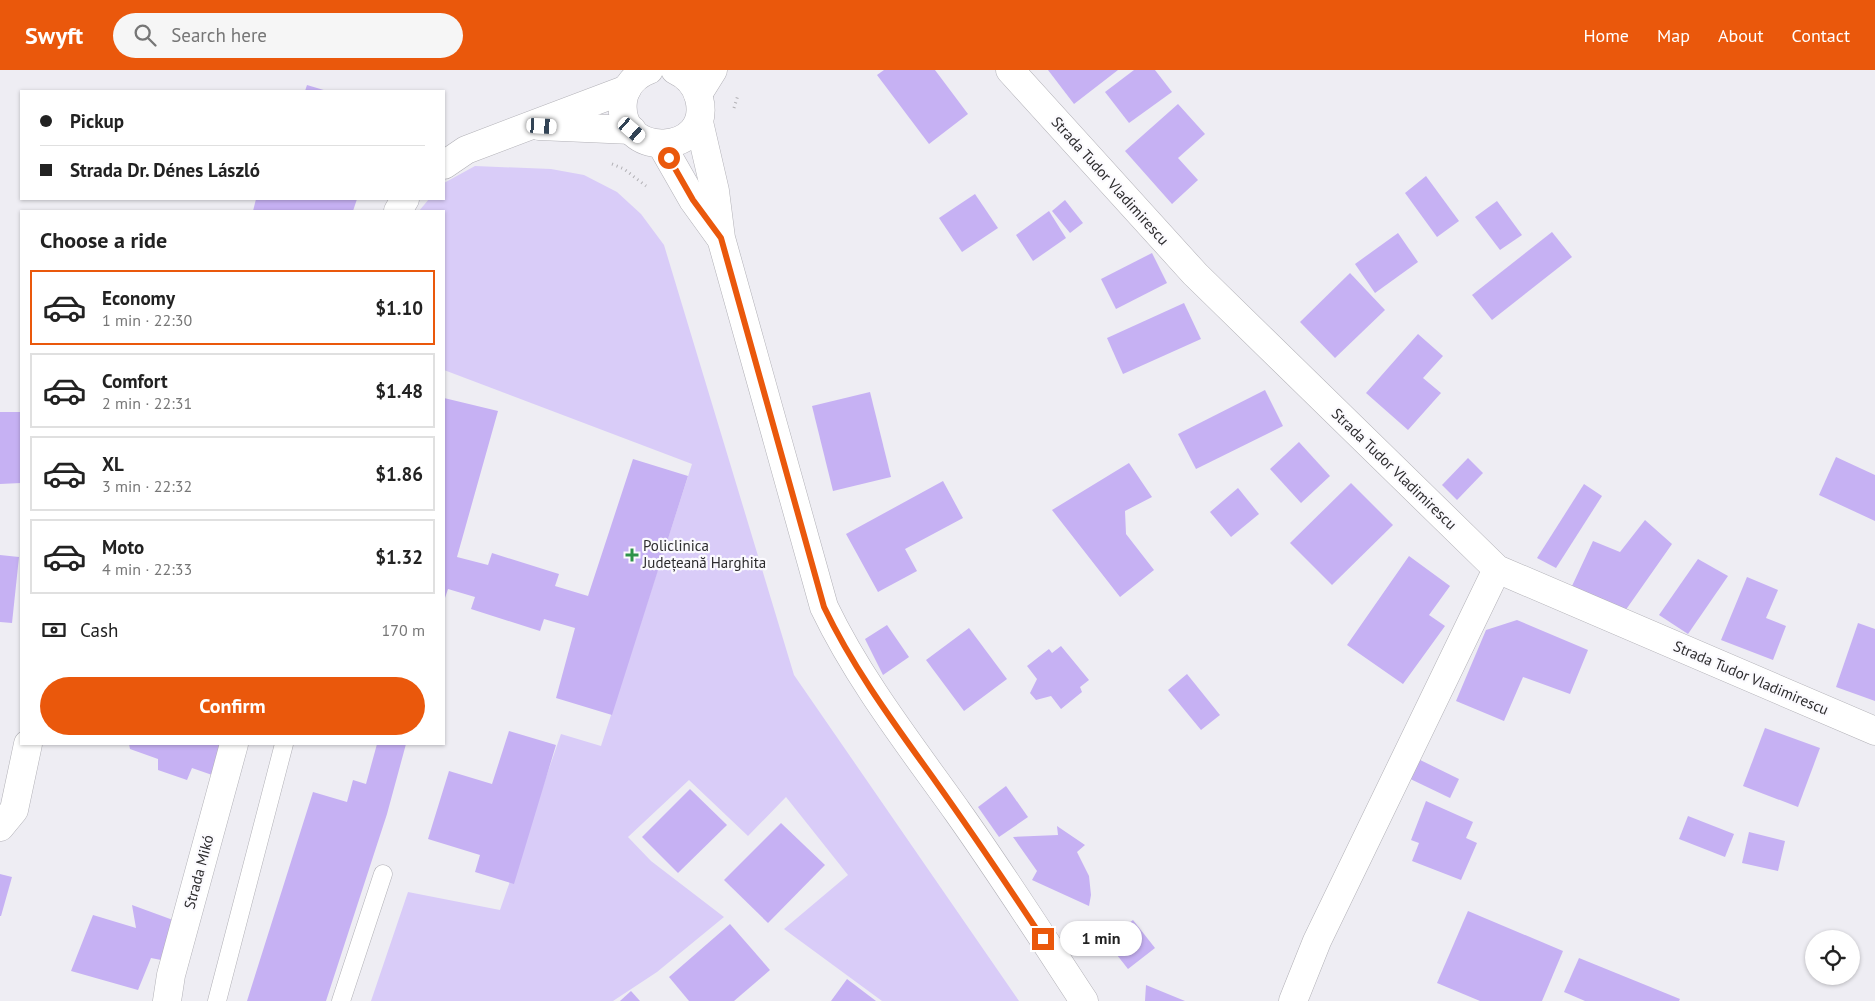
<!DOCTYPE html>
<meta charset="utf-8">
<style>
body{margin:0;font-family:"PT Sans",sans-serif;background:#f6f6f6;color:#222;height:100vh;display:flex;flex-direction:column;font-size:19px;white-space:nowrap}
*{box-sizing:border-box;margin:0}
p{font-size:16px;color:#767676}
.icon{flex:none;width:28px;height:28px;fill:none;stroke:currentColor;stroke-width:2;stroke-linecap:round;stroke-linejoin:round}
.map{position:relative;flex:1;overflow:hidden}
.sheet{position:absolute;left:20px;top:140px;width:425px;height:535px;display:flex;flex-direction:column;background:#fff;border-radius:0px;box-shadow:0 1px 4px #0004}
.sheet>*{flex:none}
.top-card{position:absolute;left:20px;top:20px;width:425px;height:110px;border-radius:0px;box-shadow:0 1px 4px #0004;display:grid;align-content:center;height:110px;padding:0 20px;background:#fff}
.buttons{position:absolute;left:1805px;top:860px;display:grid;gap:10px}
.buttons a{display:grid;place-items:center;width:55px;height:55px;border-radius:50%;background:#fff;box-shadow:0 1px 4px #0004;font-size:25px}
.end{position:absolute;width:22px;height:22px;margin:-11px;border:6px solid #ea580c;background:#fff;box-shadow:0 0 0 2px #fff}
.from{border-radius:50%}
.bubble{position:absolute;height:35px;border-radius:18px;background:#fff;box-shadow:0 1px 4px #0004;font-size:16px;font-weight:700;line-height:35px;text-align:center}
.car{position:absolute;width:15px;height:30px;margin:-15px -8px;border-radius:6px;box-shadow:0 0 4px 1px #0007;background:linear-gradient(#fff 24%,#345 0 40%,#fff 0 76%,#345 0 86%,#fff 0)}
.top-card b{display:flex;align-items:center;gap:18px;height:48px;font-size:19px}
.top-card b+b{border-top:1px solid #e0e0e0}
.top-card i{width:12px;height:12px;background:#222}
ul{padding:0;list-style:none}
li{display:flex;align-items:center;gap:15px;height:75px;margin:0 10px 8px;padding:0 10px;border:2px solid #e0e0e0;border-radius:0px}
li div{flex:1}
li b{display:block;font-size:19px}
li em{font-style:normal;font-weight:700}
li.on{border-color:#ea580c}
li>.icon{width:45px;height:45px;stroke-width:1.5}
h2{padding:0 20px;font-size:22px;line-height:60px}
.pay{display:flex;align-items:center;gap:12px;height:55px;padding:0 20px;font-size:19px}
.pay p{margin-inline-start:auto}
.cta{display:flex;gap:10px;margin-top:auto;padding:10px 20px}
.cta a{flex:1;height:58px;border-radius:30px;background:#ea580c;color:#fff;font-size:20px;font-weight:700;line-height:58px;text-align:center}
header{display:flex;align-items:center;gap:30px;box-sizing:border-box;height:70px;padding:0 25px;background:#ea580c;color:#fff}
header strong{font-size:24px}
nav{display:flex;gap:28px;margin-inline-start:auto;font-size:18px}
.search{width:350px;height:45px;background:#f6f6f6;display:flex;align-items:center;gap:12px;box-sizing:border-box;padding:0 18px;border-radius:28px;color:#767676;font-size:19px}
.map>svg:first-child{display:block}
.green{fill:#d9ccf8}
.building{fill:#c6b1f3}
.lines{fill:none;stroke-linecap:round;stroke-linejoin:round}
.service-casing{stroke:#b1b0b6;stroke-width:19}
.pedestrian-casing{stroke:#b1b0b6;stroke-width:29}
.minor-casing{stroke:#b1b0b6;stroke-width:29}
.path{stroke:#b1b0b4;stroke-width:3;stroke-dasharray:1 4;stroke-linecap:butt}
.service{stroke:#fff;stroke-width:18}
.pedestrian{stroke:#fff;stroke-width:28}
.minor{stroke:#fff;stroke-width:28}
.route{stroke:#ea580c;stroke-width:6}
.poi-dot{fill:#2e9349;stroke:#fbfafe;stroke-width:2}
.labels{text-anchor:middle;stroke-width:4.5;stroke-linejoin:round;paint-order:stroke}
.street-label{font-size:15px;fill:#2d2c2e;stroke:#fbfafe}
.poi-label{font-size:15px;fill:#2d2c2e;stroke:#fbfafe;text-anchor:start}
</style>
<header>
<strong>Swyft</strong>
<div class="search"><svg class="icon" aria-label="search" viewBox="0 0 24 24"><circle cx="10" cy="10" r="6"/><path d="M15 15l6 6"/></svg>Search here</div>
<nav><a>Home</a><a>Map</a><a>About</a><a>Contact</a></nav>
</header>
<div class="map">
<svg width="1875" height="931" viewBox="0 0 1875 931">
<rect width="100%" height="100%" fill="#eeedf3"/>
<!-- green -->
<path class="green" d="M475,96L551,99L584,105L617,122L641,144L664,175L794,605L1019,931H882L784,859L848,805L786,727L748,766L689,710L628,767L651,791L724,847L657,902L613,931H371L408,822L500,840L561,664L601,676L692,394L444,300V141H419L429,129H444V113Z"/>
<!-- building -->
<g class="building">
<path d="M884,0H935L968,44L929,74L877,5Z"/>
<path d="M1048,0H1118L1074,34Z"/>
<path d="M1134,0H1155L1172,22L1129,53L1105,22Z"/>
<path d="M307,15L327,21H305Z"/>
<path d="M1178,34L1205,64L1178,88L1198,110L1172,134L1125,81Z"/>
<path d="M1426,106L1459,151L1437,167L1405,123Z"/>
<path d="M975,124L998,158L962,182L939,148Z"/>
<path d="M256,129H357L353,141H253Z"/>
<path d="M1065,130L1083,153L1070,163L1052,141Z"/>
<path d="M1497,131L1522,165L1500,180L1475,147Z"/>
<path d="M1049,141L1066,168L1033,191L1016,165Z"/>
<path d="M1552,162L1572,187L1492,250L1472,225Z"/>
<path d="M1398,163L1418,192L1375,223L1355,194Z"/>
<path d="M1152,183L1167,213L1116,239L1101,209Z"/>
<path d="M1350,203L1385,240L1335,288L1300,252Z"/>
<path d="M1184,233L1201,269L1123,304L1107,268Z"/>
<path d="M1418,264L1443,286L1423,308L1441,323L1408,360L1366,323Z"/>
<path d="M1265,320L1283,356L1196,399L1178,364Z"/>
<path d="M870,322L891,407L833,421L812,336Z"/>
<path d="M444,328L498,341L457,487L488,495L492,483L559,504L555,516L588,526L633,389L688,406L612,645L556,628L575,558L544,549L540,561L471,539L475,527L448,519L444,531Z"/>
<path d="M0,342H21V413L0,414Z"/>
<path d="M1299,372L1330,406L1301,433L1270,399Z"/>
<path d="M1836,387L1875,405V451L1819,425Z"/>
<path d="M1468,388L1483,403L1457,430L1442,415Z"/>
<path d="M1129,393L1152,427L1125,441L1126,464L1154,500L1120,527L1052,440Z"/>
<path d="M943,411L963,448L905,479L917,501L878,522L846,464Z"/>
<path d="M1351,413L1393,455L1332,515L1290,473Z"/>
<path d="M1584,414L1602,426L1556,498L1537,488Z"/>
<path d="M1238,418L1259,444L1231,467L1210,442Z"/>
<path d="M1645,450L1672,474L1625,541L1572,516L1593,471L1620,482Z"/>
<path d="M0,485L19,487L12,553L0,552Z"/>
<path d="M1409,486L1450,516L1429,545L1445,556L1403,614L1347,575Z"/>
<path d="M1698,489L1728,506L1688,564L1659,545Z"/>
<path d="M1747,507L1778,520L1766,548L1786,556L1773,590L1721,570Z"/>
<path d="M1517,550L1588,580L1570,624L1523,607L1504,651L1456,631L1486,560Z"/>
<path d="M1858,553L1875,559V631L1836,617Z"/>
<path d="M887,555L909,587L883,605L865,569Z"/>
<path d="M969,558L1007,609L964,641L926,590Z"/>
<path d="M1061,576L1089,610L1080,617L1082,622L1061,639L1051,626L1036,630L1030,623L1037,609L1027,596L1049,579L1052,583Z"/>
<path d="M1187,604L1220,645L1201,660L1168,620Z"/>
<path d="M1765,658L1820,678L1798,737L1743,716Z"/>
<path d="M509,661L556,675L514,814L475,802L480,785L428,769L449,701L492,714Z"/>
<path d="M129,674H222L215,706L192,698L187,710L158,700V689L130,679Z"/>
<path d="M377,674H406L387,744L326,931H247L313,722L347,732L353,710L366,714Z"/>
<path d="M1410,685L1459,709L1450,728L1400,704Z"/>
<path d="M1006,716L1028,747L999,767L978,737Z"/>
<path d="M690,719L727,755L678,803L642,767Z"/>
<path d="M1426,731L1473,752L1466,768L1477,773L1461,810L1412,791L1419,773L1411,770Z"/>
<path d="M1688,746L1734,764L1725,787L1679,769Z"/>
<path d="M781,753L825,795L768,853L724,810Z"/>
<path d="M1057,756L1085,775L1077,782L1089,806L1091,825L1089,836L1032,810L1037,801L1013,767L1058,765Z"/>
<path d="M1749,762L1785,771L1778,801L1742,793Z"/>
<path d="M0,804L12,807L1,846H0Z"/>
<path d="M132,835L173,850L161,890L151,888L138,920L71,901L93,845L136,858Z"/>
<path d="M1468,841L1563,881L1542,931H1480L1437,913Z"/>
<path d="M1133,850L1155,878L1128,899L1106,871Z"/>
<path d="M730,854L770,900L734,931H689L669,907Z"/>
<path d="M1579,888L1680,929L1679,931H1585L1564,922Z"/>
<path d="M847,909L876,931H831Z"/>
<path d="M1146,915L1185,931H1145Z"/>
<path d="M631,921L640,931H620Z"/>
</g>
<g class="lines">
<!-- service casing -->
<g class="service-casing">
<g id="service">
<path d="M217,931L284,674"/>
<path d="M341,931L383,804"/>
</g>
</g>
<!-- pedestrian casing -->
<g class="pedestrian-casing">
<path id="pedestrian" d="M1293,931L1317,871L1497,499"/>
</g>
<!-- minor casing -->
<g class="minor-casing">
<g id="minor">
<path d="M649,0C636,5 625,16 623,31C616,90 714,86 699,28C696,15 688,6 675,0"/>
<path d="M1010,0L1195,204L1497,499L1875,661"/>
<path d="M698,24L713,0"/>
<path d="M699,52L715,121L721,168L824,537C859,610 910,675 957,741C1001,803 1042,867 1084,931"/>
<path d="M539,56L632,60"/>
<path d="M661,74L693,130L719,166"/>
<path d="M444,95L466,80L627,19"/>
<path d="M398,141L405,129"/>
<path d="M0,757L14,740L28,674"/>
<path d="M167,931L171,905L234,674"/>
</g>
</g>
<!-- path -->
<g class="path">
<path d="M734,38L738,25"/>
<path d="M612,94L624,99L646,116"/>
</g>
<!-- service -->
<use href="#service" class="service"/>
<!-- pedestrian -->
<use href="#pedestrian" class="pedestrian"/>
<!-- minor -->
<use href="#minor" class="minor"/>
</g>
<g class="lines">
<!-- route -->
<path class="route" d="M669,88L693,130L721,168L824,537C854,600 896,656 936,712C973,764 1008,816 1043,869"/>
</g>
<!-- markers -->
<path class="poi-dot" d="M629.5 477.5h5v5h5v5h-5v5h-5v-5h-5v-5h5z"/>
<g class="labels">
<!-- street labels -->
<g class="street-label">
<text transform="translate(1110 111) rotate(48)" y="5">Strada Tudor Vladimirescu</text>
<text transform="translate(1394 399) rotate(44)" y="5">Strada Tudor Vladimirescu</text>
<text transform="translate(1751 608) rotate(23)" y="5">Strada Tudor Vladimirescu</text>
<text transform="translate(199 802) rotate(-75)" y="5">Strada Mikó</text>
</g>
<!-- poi labels -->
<g class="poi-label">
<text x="643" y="481">Policlinica<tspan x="643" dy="17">Județeană Harghita</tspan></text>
</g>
</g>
</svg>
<div class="buttons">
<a><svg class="icon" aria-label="locate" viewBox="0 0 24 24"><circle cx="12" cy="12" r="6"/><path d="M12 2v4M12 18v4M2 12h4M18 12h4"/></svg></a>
</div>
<i class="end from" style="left:669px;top:88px"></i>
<i class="end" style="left:1043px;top:869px"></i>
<div class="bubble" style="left:1060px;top:851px;width:82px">1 min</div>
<i class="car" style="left:542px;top:56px;rotate:93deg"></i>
<i class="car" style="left:632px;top:60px;rotate:131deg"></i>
<div class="top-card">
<b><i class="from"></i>Pickup</b>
<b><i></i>Strada Dr. Dénes László</b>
</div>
<section class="sheet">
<h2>Choose a ride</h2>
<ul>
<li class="on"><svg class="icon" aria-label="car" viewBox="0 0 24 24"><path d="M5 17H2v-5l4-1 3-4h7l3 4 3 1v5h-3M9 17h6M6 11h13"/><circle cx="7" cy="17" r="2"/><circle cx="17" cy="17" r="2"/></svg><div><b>Economy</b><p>1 min · 22:30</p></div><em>$1.10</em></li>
<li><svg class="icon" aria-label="car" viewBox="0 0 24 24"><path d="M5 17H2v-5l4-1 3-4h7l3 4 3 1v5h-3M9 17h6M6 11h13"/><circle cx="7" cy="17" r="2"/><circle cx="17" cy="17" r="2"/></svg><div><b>Comfort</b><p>2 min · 22:31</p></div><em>$1.48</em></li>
<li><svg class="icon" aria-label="car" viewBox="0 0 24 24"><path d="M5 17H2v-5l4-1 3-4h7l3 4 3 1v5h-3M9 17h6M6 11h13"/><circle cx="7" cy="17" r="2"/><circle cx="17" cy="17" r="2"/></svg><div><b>XL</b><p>3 min · 22:32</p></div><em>$1.86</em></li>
<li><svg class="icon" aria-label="car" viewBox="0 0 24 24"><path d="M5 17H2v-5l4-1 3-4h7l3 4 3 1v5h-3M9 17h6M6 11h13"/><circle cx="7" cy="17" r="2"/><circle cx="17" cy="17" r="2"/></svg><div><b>Moto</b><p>4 min · 22:33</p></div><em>$1.32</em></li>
</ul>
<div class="pay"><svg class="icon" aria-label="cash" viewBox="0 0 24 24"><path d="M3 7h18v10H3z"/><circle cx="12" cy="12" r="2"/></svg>Cash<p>170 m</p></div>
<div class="cta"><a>Confirm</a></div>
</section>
</div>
